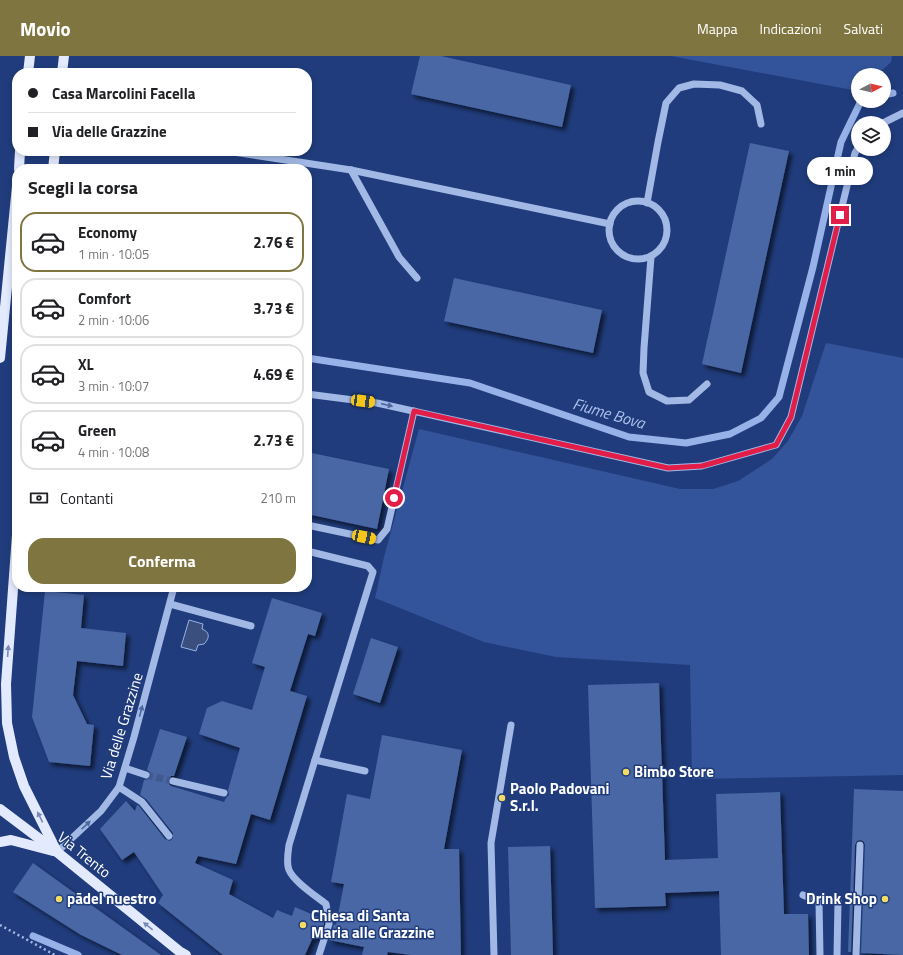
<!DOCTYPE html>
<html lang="it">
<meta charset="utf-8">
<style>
body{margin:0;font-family:"Titillium Web",sans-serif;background:#f2f2f2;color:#202124;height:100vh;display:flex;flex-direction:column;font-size:15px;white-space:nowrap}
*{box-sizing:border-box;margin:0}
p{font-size:13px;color:#757577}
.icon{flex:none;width:22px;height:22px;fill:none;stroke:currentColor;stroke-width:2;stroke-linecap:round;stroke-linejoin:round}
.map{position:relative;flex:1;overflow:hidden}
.details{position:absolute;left:12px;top:108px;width:300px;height:428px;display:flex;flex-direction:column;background:#fff;border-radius:16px;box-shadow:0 2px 6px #0003}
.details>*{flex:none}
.hud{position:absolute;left:12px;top:12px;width:300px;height:88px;border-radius:16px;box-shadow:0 2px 6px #0003;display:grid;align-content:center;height:88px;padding:0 16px;background:#fff}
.needle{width:26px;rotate:83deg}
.fabs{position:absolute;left:851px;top:12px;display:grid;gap:8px}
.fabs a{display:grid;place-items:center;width:40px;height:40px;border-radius:50%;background:#fff;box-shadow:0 2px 6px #0003;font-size:20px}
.end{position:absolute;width:18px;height:18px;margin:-9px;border:5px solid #e11d48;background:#fff;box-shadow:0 0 0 2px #fff}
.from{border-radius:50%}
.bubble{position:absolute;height:28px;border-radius:14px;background:#fff;box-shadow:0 2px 6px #0003;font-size:13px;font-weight:700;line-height:28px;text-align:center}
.car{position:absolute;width:12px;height:24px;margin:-12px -6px;border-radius:5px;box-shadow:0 0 3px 1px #0007;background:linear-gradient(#f5c518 24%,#345 0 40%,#f5c518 0 76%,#345 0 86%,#f5c518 0)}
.hud b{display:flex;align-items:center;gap:14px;height:38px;font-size:15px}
.hud b+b{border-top:1px solid #e0e0e0}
.hud i{width:10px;height:10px;background:#202124}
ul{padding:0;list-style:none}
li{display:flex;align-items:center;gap:12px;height:60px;margin:0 8px 6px;padding:0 8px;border:2px solid #e0e0e0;border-radius:16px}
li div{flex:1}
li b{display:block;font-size:15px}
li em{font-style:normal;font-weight:700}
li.selected{border-color:#7f7540}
li>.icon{width:36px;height:36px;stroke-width:1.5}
h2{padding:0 16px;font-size:18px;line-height:48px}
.pay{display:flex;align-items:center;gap:10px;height:44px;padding:0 16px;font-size:15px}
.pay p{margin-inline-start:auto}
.action{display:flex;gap:8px;margin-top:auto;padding:8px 16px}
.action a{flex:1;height:46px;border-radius:16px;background:#7f7540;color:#fff;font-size:16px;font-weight:700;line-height:46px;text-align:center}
header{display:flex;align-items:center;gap:24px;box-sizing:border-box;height:56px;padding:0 20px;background:#7f7540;color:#fff}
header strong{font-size:19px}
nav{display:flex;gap:22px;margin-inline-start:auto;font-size:14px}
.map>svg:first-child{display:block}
.green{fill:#33549a}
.water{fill:#3a4f7e;stroke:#96b2e8}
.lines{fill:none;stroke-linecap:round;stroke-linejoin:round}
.stream{stroke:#96b2e8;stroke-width:7}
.building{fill:#4866a5;filter:url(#shadow)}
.minor-tunnel{stroke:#415990;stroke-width:7;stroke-dasharray:7 3.5;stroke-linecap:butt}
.path{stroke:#a2b9e6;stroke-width:2.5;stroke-dasharray:2 3;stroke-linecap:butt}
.minor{stroke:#a2b9e6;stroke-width:7}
.major{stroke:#e4eafd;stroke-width:10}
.oneway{fill:#4e68a1}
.oneway2{fill:#788ab6}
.route{stroke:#e11d48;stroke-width:5}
.poi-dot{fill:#f4dc63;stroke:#203c7c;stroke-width:1.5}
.labels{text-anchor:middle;stroke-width:3;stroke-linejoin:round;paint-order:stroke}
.street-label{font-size:15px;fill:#fff;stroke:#203c7c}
.poi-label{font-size:15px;font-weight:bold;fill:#fff;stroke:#203c7c;text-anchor:start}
.water-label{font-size:16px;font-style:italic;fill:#aec3ee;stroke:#203c7c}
</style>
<header>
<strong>Movio</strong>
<nav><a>Mappa</a><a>Indicazioni</a><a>Salvati</a></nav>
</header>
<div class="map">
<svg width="903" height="899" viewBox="0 0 903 899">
<defs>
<filter id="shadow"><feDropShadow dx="3.5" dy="3.5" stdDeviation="2" flood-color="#0009"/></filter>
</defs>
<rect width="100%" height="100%" fill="#203c7c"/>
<!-- green -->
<g class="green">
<path d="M671,0H892L891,6L877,19H858V35Z"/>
<path d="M826,287L903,302V719L692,723L690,609L556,601L484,586L375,542L384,501L419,373L680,433H713L738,425L772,403L788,385L802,360Z"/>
</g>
<!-- water -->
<path class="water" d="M189,564L203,568L202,573C210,576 210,582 204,588L198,589L196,595L181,591Z"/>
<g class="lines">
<!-- stream -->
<g class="stream">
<path d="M884,39L893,37"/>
<path d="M307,302L470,327L629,381L686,387L730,378L761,362L779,341L813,211L841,86L861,45"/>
<path d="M33,880L78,899"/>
</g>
</g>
<!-- building -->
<g class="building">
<path d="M420,0H441L571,29L562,71L411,38Z"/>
<path d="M750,87L789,95L741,317L702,308Z"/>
<path d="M454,222L602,254L593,297L444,265Z"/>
<path d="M307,396L389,413L377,473L307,458Z"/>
<path d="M45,535L84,539L81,572L126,577L123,610L77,605L73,639L87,668L94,669L90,710L49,706L32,661Z"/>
<path d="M272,542L322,557L315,580L308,578L290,635L307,640L270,764L251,758L236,808L198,800L195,807L233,824L229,838L273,862L277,854L292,860L295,851L323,863L324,868L319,882L313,881L305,899H223L158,847L163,839L134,796L122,804L100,773L126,745L135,755L137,749L139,750L165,783L170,785L173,782V777L146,743L140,739L144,724L149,723L151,720L150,716L147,714L160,673L187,681L174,720H171L168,723L169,728L171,730L224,746L226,742L229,739L228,734L240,692L199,678L207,652L222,645L252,654L265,611L252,607Z"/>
<path d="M371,582L398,591L380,647L353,638Z"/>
<path d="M659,627L665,804L718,802L716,738L780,736L784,858H808L809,899H721L719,835L665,837L666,850L595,852L588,629Z"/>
<path d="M382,679L462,694L444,793H459L461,899H411L388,896L387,899H362L364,891L329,884L334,868L336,869L344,828L331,826L347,738L370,743Z"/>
<path d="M854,733L903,735V899L861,897L865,789L864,786L861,784L857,785L855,789L851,896H848Z"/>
<path d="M550,790L553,899H511L508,791Z"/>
<path d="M33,807L161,899H122L81,879L13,836Z"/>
</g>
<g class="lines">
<!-- minor-tunnel -->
<path class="minor-tunnel" d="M146,719L173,725"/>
<!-- path -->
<path class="path" d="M0,869L55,899"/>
<!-- minor -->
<g class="minor">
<path d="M883,67L903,57"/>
<path d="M227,95L351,114L610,168"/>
<path d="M351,114L399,201L417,222"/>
<circle cx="638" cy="174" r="29"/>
<path d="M647,147L658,86L666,47L679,32L694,28L720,29L742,35L757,49L761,68"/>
<path d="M651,201L644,292L643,317L649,336L667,345L689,344L707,328"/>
<path d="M307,338L377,347L668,412L702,410L776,389L791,361L855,97L858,92"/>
<path d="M307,469L378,484L387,473L414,355"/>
<path d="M307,495L368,510L373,516L315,704"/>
<path d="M170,548L251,570"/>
<path d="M125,712L146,719"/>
<path d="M173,725L224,737"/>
<path d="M119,731L142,746L169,780"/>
<path d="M57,796L101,755L119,731L134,681L174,531"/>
<path d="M803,839L819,846L820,899"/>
<path d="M319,899L329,868L326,848C316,840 294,826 289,814C286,807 288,797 289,789L315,704L365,715"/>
<path d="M494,899L491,787L511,669"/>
<path d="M837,899L838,846"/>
<path d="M856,899L860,789"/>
</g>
<!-- major -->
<g class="major">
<path d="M28,17L30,0"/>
<path d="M62,17L64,0"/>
<path d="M19,113L20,95"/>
<path d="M53,113L55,95"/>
<path d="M0,302L17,130"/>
<path d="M17,479L6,628L7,667L14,701L24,730L57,796"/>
<path d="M0,753L57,796L179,895L186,899"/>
<path d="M0,786L11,784L53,795"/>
</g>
</g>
<!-- one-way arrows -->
<defs><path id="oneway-solid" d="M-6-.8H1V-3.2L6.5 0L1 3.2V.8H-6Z"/></defs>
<g class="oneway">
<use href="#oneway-solid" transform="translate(387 349) rotate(13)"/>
<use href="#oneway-solid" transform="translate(141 655) rotate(-75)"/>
<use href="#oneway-solid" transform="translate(86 769) rotate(-43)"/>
</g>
<g class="oneway2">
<use href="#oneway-solid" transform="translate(8 595) rotate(-86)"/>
<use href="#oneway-solid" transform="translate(40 761) rotate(-116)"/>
<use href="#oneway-solid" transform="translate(148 870) rotate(-141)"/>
</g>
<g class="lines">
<!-- route -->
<path class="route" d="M394,442L414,355L668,412L702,410L776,389L791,361L840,159"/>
</g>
<!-- markers -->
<g class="poi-dot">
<circle cx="626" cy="716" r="4"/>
<circle cx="502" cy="742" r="4"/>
<circle cx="59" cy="843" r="4"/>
<circle cx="885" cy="843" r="4"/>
<circle cx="303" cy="869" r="4"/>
</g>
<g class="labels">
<!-- street labels -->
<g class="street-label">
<text transform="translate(122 670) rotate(-73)" y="5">Via delle Grazzine</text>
<text transform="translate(84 799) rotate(39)" y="5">Via Trento</text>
</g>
<!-- poi labels -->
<g class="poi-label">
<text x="634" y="721">Bimbo Store</text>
<text x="510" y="738">Paolo Padovani<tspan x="510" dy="17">S.r.l.</tspan></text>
<text x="67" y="848">pādel nuestro</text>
<text x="877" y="848" text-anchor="end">Drink Shop</text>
<text x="311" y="865">Chiesa di Santa<tspan x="311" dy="17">Maria alle Grazzine</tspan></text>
</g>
<!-- water labels -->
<g class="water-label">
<text transform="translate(609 357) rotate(16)" y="6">Fiume Bova</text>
</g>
</g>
</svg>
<div class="fabs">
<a><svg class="needle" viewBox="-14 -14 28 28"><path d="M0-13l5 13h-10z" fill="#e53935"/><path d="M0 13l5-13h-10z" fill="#757577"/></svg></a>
<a><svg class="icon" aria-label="layers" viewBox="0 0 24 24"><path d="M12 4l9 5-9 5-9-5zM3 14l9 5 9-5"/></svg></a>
</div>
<i class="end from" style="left:394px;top:442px"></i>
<i class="end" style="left:840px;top:159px"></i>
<div class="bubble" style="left:807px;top:101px;width:66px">1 min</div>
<i class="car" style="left:363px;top:345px;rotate:97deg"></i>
<i class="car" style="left:364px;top:481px;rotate:102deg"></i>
<div class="hud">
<b><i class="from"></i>Casa Marcolini Facella</b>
<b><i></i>Via delle Grazzine</b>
</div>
<section class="details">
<h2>Scegli la corsa</h2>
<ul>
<li class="selected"><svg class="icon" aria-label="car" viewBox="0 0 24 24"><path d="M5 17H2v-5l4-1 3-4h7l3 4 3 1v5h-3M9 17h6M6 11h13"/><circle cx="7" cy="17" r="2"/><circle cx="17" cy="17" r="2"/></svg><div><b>Economy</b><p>1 min · 10:05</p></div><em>2.76 €</em></li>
<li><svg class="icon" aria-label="car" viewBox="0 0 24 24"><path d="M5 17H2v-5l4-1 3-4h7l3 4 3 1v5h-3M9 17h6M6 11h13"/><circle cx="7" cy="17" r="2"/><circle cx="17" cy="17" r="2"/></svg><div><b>Comfort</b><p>2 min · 10:06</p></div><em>3.73 €</em></li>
<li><svg class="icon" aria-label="car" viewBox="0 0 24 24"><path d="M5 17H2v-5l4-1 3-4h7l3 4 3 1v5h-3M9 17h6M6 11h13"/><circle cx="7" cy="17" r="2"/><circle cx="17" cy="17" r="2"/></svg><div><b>XL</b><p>3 min · 10:07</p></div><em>4.69 €</em></li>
<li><svg class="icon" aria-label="car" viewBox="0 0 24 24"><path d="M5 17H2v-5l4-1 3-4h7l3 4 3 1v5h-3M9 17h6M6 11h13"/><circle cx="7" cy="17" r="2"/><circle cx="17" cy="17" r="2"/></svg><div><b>Green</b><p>4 min · 10:08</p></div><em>2.73 €</em></li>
</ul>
<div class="pay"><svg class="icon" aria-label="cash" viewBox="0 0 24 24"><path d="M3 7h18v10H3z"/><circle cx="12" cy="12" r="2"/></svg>Contanti<p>210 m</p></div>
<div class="action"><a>Conferma</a></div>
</section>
</div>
